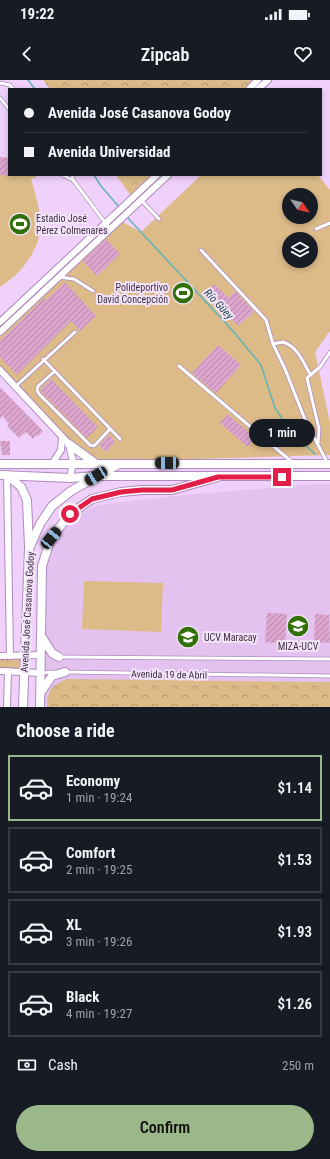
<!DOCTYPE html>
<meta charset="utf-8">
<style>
body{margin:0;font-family:"Roboto Condensed",sans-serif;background:#20242c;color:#f1f3f6;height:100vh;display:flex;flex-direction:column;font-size:15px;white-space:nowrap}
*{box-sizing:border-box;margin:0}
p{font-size:13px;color:#9ea1a6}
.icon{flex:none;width:22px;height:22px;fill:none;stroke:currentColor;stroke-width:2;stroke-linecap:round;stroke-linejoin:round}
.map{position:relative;height:627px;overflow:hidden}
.details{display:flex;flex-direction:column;background:#171b24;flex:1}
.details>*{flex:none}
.hud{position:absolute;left:8px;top:8px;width:314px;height:88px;border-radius:0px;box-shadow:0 2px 6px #0003;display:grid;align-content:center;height:88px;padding:0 16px;background:#171b24}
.needle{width:26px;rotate:124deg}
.fabs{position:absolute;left:282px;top:108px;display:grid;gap:8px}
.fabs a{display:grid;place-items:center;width:36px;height:36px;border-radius:50%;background:#171b24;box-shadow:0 2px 6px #0003;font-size:20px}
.end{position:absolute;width:18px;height:18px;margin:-9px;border:5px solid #e11d48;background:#fff;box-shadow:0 0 0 2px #fff}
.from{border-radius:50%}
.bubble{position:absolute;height:28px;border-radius:14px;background:#171b24;box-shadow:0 2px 6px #0003;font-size:13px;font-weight:600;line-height:28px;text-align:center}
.car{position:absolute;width:12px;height:24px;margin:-12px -6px;border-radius:5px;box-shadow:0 0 3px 1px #0007;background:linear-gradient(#222 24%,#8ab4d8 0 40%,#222 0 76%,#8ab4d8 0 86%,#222 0)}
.hud b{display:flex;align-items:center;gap:14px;height:38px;font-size:15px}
.hud b+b{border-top:1px solid #363941}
.hud i{width:10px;height:10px;background:#f1f3f6}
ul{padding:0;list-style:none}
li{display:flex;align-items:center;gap:12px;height:66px;margin:0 8px 6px;padding:0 8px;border:2px solid #363941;border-radius:0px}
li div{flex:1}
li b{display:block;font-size:15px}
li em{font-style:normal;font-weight:600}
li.active{border-color:#9bb88a}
li>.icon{width:36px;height:36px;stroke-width:1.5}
h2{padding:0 16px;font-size:18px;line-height:48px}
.pay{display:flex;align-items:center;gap:10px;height:44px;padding:0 16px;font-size:15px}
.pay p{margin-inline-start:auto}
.button{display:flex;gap:8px;margin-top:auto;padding:8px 16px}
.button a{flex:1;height:46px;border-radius:24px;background:#9bb88a;color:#111;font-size:16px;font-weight:600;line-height:46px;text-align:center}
.status{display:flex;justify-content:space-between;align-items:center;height:28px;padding:0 20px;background:#171b24;direction:ltr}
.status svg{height:11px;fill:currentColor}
header{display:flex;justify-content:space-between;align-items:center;height:52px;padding:0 16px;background:#171b24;font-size:18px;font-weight:600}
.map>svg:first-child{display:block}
.built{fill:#e4c2f0}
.forest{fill:url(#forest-crowns)}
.pitch{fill:#dcbb89;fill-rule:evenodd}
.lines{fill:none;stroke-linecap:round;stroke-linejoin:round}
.stream{stroke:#61b4b6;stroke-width:1.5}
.building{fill:url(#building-hatch)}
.lane-casing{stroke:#b08bbd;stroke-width:4.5}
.street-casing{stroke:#b08bbd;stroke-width:8}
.secondary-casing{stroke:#b08bbd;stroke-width:10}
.lane{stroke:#fff;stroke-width:3}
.street{stroke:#fff;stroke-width:6}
.secondary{stroke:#fff;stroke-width:8}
.route{stroke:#e11d48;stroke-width:5}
.labels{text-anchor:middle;stroke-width:4;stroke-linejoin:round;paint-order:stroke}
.poi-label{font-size:10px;fill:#3f2f44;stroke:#f4e4fa;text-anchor:start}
.street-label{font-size:10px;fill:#3f2f44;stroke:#f4e4fa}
.water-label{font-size:11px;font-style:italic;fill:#234b4b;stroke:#f4e4fa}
</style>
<div class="status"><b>19:22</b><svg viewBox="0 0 49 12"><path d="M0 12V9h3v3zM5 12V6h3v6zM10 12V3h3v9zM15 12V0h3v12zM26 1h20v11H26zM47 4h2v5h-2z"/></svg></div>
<header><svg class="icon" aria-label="back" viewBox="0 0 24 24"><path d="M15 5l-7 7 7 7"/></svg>Zipcab<svg class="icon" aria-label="heart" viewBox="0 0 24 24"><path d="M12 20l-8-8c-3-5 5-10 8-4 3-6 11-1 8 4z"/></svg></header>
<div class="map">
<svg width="330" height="627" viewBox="0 0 330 627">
<defs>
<pattern id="forest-crowns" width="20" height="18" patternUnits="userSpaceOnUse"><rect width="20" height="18" fill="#dcbb89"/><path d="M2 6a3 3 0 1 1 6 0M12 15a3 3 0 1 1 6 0" fill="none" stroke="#b49872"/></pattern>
<pattern id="building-hatch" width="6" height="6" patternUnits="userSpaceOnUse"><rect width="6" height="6" fill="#dca5cd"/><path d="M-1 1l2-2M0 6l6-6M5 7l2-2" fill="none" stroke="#b487a8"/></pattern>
</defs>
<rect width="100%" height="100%" fill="#f0d1fb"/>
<!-- built -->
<path class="built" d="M314,404H330V627H44L47,486L53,467L64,449L79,434L98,425L176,416Z"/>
<!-- forest -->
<g class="forest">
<path d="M43,0H253L244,9H50Z"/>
<path d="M116,95H153L131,116Z"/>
<path d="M0,578H22V590L0,589Z"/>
<path d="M67,599L330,602V627H47C47,610 52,605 67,599Z"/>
</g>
<!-- pitch -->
<g class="pitch">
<path d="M0,77L9,78V95H36V98H31C34,110 38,122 40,135C44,165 24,192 0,207Z"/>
<path d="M201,95H318L330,110V251L315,272L330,343V375L90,382L0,288V246L117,139L141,152ZM289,115H311V137H289ZM289,159H311V181H289Z"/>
<path d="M84,501L163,503L161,552L82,549Z"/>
</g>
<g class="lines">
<!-- stream -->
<g class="stream">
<path d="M28,0L35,9"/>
<path d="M94,95L101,106L120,128"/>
<path d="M127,137L233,251L261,285L275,328L293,354L315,374"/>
</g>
</g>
<!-- building -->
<g class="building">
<path d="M0,77L9,78V96L0,95Z"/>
<path d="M106,159L120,174L97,196L83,181Z"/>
<path d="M65,202L96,236L80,251L71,241L17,295L0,277V261L44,218L46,220Z"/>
<path d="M215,204L228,218L235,211L254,232L238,246L219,225L222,223L209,209Z"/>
<path d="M218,265L241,285L216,313L192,293Z"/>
<path d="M51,299L98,347L87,358L40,310Z"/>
<path d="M0,307L43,351L38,356L36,355L33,359L26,352L19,358L7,346L9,344L3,336L0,339Z"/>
<path d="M227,334L256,358L248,367L220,343Z"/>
<path d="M109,355L115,362L106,372L99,365Z"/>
<path d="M0,361H10V375H2Z"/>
<path d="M267,533L287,534L285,564L265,562Z"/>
<path d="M315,534L329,535L330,563L314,562Z"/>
</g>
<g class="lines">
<!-- lane casing -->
<g class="lane-casing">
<g id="lane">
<path d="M0,3L10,5L13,9"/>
<path d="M0,18L9,29"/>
<path d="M62,95L73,100"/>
<path d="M72,95L73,100L110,149"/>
<path d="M141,120L159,139"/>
<path d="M316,149L330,143"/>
<path d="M201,170L266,240L273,264L285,289L306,342L327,382"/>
<path d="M59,197L74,199L93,211"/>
<path d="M273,264L283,262C298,267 303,282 310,294"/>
<path d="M43,279L120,359"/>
<path d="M179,286L292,382"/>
<path d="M55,291L38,306L37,310L39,314L90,365L94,366L110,349"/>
<path d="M16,306L75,252"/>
<path d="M318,363L319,349L307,298L320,287L330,272"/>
<path d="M60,577L330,579"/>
<path d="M65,592L330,596"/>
<path d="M41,593L54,592"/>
</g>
</g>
<!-- street casing -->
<g class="street-casing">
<g id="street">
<path d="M249,9L258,0"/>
<path d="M258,9L268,0"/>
<path d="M0,242L157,95"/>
<path d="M0,252L168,95"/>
<path d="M0,290L69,364L73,382L70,398"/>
<path d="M52,384L61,370L62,358"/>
<path d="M7,395L10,576"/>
<path d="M0,576L40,575"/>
<path d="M0,591L40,593"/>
<path d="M7,627L8,591"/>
</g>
</g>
<!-- secondary casing -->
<g class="secondary-casing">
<g id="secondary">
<path d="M69,364L95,383"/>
<path d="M0,384H330"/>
<path d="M0,395L70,398L95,396H330"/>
<path d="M7,395L21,407L27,420L29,466"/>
<path d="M42,557L52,573L59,577"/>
<path d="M41,612L52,596L65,592"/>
<path d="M23,627L29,469L40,444L52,426L71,411L119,384"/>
<path d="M40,627L42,486L51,458L70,434L92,419L121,412L142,410H172L218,397"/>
</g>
</g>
<!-- lane -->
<use href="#lane" class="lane"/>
<!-- street -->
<use href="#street" class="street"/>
<!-- secondary -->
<use href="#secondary" class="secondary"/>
</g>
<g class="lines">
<!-- route -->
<path class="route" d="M70,434L92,419L121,412L142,410H172L218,397H282"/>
</g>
<!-- icons -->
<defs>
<g id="stadium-disc" transform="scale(1.15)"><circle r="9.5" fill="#317006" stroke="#f4e4fa"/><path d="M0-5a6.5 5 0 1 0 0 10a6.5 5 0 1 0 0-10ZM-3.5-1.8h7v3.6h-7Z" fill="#fff"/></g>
<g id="university-disc" transform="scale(1.15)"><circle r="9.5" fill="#317006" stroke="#f4e4fa"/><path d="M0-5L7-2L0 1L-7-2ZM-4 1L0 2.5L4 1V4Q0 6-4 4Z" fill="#fff"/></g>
</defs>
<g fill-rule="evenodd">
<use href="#stadium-disc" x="20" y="144"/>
<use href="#stadium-disc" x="183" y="213"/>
<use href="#university-disc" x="298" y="546"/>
<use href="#university-disc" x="188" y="557"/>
</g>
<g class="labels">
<!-- poi labels -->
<g class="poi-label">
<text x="36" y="142">Estadio José<tspan x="36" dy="12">Pérez Colmenares</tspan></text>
<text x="168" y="211" text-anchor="end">Polideportivo<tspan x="168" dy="12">David Concepción</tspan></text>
<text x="204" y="561">UCV Maracay</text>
<text x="298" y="570" text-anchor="middle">MIZA-UCV</text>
</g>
<!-- street labels -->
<g class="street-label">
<text transform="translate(27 532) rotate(-87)" y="4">Avenida José Casanova Godoy</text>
<text transform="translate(169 594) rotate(1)" y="4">Avenida 19 de Abril</text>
</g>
<!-- water labels -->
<g class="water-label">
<text transform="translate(219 224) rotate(47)" y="4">Río Güey</text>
</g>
</g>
</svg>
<div class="fabs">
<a><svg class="needle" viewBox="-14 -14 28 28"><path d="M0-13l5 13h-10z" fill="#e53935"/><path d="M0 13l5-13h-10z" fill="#9ea1a6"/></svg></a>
<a><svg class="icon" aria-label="layers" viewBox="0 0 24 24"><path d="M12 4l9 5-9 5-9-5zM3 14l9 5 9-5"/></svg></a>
</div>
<i class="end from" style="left:70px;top:434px"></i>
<i class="end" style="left:282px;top:397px"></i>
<div class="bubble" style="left:249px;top:339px;width:66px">1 min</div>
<i class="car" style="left:167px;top:383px;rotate:270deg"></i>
<i class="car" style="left:96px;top:396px;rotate:238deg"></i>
<i class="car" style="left:51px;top:458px;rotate:39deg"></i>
<div class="hud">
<b><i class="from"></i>Avenida José Casanova Godoy</b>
<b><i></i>Avenida Universidad</b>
</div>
</div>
<section class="details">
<h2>Choose a ride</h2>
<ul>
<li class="active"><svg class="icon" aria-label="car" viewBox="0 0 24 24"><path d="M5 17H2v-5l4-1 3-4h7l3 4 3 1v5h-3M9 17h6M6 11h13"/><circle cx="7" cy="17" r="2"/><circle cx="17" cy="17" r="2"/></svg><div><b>Economy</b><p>1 min · 19:24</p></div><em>$1.14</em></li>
<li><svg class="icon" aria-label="car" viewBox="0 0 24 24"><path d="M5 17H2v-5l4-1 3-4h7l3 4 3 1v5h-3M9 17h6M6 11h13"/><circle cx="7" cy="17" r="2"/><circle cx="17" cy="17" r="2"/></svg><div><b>Comfort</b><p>2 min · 19:25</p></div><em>$1.53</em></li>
<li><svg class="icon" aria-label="car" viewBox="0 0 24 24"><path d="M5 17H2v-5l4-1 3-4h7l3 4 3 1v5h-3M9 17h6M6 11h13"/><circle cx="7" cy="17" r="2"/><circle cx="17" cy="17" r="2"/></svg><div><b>XL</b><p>3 min · 19:26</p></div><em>$1.93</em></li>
<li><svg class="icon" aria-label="car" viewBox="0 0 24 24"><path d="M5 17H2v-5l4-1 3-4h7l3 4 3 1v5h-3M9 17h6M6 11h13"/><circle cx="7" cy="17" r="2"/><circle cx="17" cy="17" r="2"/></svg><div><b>Black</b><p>4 min · 19:27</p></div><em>$1.26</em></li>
</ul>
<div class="pay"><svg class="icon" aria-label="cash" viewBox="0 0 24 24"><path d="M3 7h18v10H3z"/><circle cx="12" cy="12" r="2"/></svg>Cash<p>250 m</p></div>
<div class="button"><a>Confirm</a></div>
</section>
